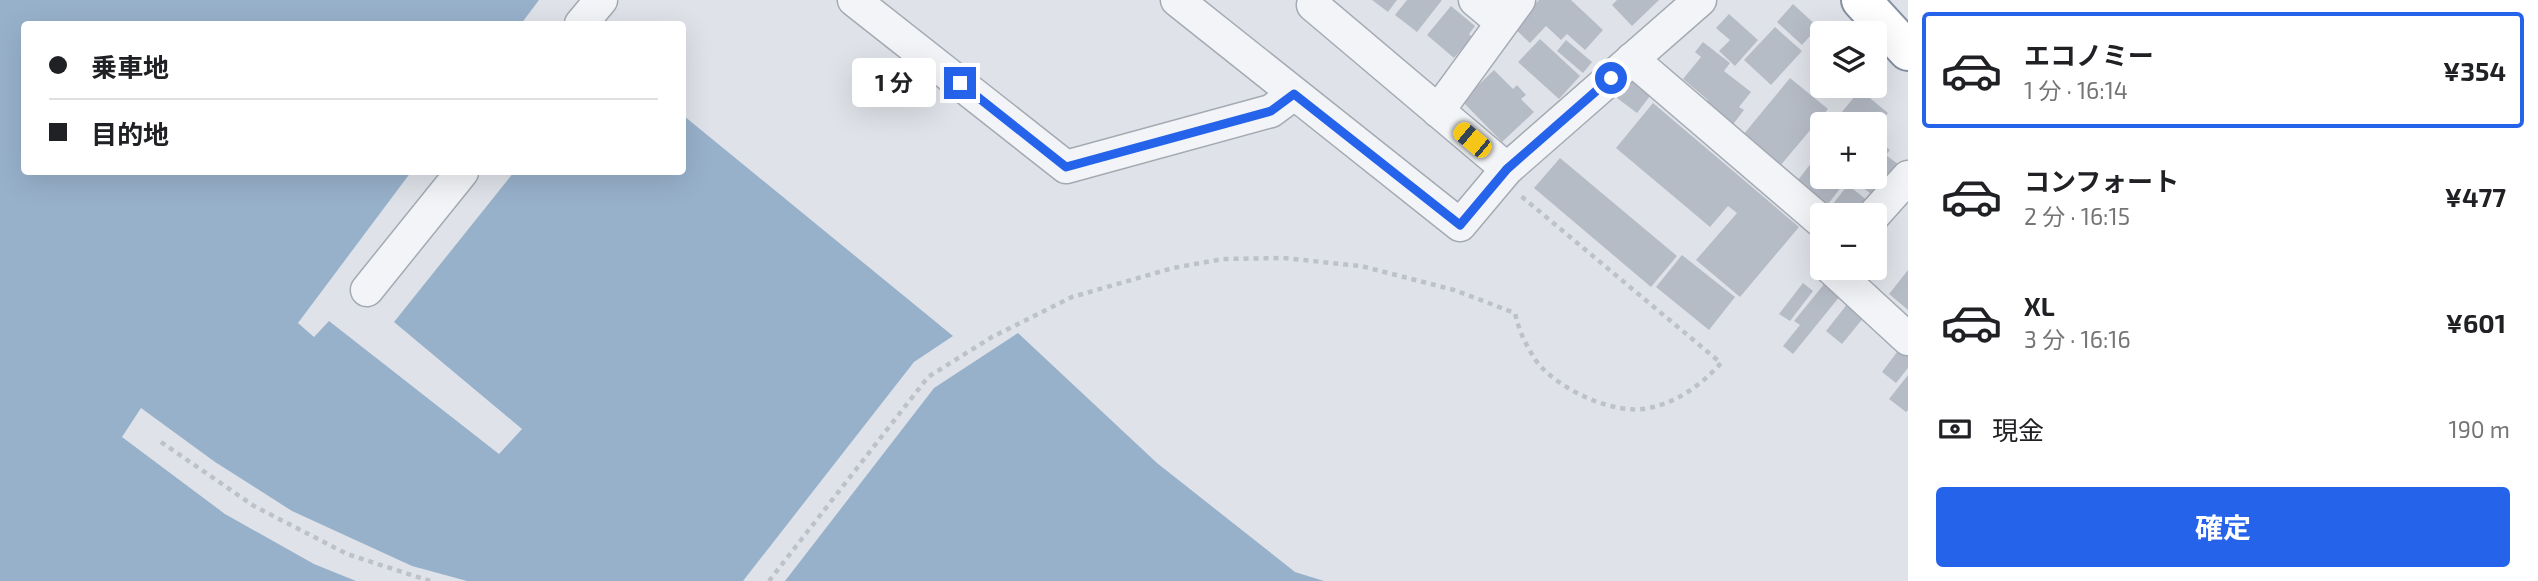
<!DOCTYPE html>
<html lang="ja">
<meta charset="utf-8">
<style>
body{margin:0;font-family:"Exo 2","Noto Sans JP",sans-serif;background:#f6f6f6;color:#202124;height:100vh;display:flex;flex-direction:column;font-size:26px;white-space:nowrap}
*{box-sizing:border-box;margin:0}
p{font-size:23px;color:#757577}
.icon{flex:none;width:38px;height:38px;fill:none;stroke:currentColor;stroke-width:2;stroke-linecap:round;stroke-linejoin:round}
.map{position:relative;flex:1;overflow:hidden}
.drawer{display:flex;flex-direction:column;background:#fff;width:630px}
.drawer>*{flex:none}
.top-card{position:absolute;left:21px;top:21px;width:665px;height:154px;border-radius:7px;box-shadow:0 7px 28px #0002;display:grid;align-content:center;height:154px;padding:0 28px;background:#fff}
.tools{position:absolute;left:1810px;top:21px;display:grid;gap:14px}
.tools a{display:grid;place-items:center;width:77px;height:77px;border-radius:7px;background:#fff;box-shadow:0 7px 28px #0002;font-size:35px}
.end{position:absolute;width:32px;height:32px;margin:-16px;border:9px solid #2563eb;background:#fff;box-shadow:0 0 0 4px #fff}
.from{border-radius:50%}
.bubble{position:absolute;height:49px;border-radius:7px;background:#fff;box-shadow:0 7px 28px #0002;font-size:23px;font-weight:700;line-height:49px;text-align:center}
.car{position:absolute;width:21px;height:42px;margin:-21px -10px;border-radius:9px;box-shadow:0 0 5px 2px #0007;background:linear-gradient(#f5c518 24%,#345 0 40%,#f5c518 0 76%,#345 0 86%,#f5c518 0)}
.top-card b{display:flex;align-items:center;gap:24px;height:66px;font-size:26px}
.top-card b+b{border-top:2px solid #e0e0e0}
.top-card i{width:18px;height:18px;background:#202124}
ul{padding:12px 0 0;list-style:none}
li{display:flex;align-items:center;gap:21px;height:116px;margin:0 14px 10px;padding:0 14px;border:4px solid transparent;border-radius:7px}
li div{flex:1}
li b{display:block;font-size:26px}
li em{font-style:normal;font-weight:700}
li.current{border-color:#2563eb}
li>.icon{width:63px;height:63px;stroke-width:1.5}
.pay{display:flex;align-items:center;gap:18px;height:77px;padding:0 28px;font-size:26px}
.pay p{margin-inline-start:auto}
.button{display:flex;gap:14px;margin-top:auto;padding:14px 28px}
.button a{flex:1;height:80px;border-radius:7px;background:#2563eb;color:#fff;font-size:28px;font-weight:700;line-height:80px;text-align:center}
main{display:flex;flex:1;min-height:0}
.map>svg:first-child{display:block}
.water{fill:#98b1cb}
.building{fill:#b6bcc6}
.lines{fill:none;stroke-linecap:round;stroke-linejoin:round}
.minor-casing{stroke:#a4aab3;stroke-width:35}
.highway-casing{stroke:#8690a1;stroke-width:42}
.path{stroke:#bdc1c8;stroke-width:4.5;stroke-dasharray:5 5;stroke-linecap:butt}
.minor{stroke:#f2f4f7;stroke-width:32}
.highway{stroke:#fff;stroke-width:38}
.route{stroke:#2563eb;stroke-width:9}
</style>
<main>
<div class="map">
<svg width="1908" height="581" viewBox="0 0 1908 581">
<rect width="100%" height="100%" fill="#dfe3e9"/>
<!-- water -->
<g class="water">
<path d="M0,0H539L521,24H24V172H411L298,323L314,337L329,321L499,454L522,429L394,322L514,172H682L684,116L953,336L914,362L743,581H467L412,566L292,511L215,462L141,408L122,437L225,514L314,564L356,581H0Z"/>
<path d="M1018,333L1157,463L1295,572L1324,581H785L934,388Z"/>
</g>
<!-- building -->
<g class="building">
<path d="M1372,0H1397L1388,12Z"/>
<path d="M1407,0H1442L1417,32L1395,15Z"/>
<path d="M1539,0H1571L1603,30L1585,50L1567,34L1561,40L1546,26L1530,43L1513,27Z"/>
<path d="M1617,0H1659L1632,26L1612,5Z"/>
<path d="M1793,4L1818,27L1802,45L1777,22Z"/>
<path d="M1451,6L1475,26L1469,34L1472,37L1454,58L1427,35Z"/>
<path d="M1729,14L1758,40L1735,66L1719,51L1730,40L1716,28Z"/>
<path d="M1775,27L1802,51L1771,85L1744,60Z"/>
<path d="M1540,39L1580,76L1559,99L1518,62Z"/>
<path d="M1566,40L1592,62L1583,73L1557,51Z"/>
<path d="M1703,42L1730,63L1724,71L1751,92L1739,107L1744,110L1728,131L1704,104L1708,100L1683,79L1701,57L1695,52Z"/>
<path d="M1494,70L1513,89L1517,85L1526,95L1521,99L1534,112L1502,142L1462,101Z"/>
<path d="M1632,77L1653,92L1637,113L1617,98Z"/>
<path d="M1790,78L1828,109L1780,166L1743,135Z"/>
<path d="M1860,90L1888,113L1874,129V124H1832Z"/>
<path d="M1653,103L1799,227L1740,297L1696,260L1737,213L1728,206L1710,227L1616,148Z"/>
<path d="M1882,144L1890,150L1886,155L1899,165L1875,197L1849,177H1874V151Z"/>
<path d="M1560,158L1677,256L1651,287L1534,188Z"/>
<path d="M1815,158L1822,163V177H1839L1845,182L1825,208L1795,184Z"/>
<path d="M1848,185L1869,202L1860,213L1854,208L1848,215H1834L1828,210Z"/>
<path d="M1682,255L1735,297L1709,330L1656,287Z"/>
<path d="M1908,270V310L1889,294Z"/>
<path d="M1803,283L1813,291L1790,321L1779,314Z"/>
<path d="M1825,283L1840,296L1793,354L1783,346L1800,325L1794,321Z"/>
<path d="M1848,303L1865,316L1842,344L1826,331Z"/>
<path d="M1900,348L1908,354V368L1896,383L1882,372Z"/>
<path d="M1908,375V410L1906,412L1889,399Z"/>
</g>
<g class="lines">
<!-- minor casing -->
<g class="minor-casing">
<g id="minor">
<path d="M854,0L1066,167L1271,111L1294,94"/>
<path d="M1177,0L1460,225L1507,169L1700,0"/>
<path d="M1475,0L1501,22"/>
<path d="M1313,5L1507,169"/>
<path d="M581,24L601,0"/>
<path d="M1632,59L1822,222"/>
<path d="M1438,111L1519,0"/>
<path d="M1874,215L1908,177"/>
<path d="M1831,268L1908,339"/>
<path d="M367,290L462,172"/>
</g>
</g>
<!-- highway casing -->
<g class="highway-casing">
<path id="highway" d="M1861,0L1908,51"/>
</g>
<!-- path -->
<g class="path">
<path d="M161,442L254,506L347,554L430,581"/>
<path d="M769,581L928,377L992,337L1072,297L1173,268L1223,259L1283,258L1361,266L1454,290L1515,313C1519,331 1526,346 1537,362C1558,389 1614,416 1649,408C1678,402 1701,385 1721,363L1521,196"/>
</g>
<!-- minor -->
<use href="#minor" class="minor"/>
<!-- highway -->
<use href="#highway" class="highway"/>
</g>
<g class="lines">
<!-- route -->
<path class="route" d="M960,83L1066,167L1271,111L1294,94L1460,225L1507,169L1611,78"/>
</g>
</svg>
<div class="tools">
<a><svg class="icon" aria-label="layers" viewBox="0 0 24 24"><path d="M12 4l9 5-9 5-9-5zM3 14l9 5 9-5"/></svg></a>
<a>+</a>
<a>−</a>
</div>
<i class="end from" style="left:1611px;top:78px"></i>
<i class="end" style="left:960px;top:83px"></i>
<div class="bubble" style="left:852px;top:58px;width:84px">1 分</div>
<i class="car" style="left:1472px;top:140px;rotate:310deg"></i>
<div class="top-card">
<b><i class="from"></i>乗車地</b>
<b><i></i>目的地</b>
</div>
</div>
<section class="drawer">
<ul>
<li class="current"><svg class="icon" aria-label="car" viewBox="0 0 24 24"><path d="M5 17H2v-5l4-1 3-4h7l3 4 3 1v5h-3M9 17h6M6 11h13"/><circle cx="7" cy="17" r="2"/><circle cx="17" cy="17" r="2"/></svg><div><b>エコノミー</b><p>1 分 · 16:14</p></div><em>¥354</em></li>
<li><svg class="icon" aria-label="car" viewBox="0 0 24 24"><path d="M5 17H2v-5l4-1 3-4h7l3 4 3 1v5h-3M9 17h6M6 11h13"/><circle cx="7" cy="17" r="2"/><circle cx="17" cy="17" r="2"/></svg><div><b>コンフォート</b><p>2 分 · 16:15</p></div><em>¥477</em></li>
<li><svg class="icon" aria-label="car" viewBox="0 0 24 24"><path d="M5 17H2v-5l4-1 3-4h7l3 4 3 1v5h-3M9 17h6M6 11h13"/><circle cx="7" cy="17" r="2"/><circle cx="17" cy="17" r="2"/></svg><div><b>XL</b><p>3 分 · 16:16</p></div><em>¥601</em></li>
</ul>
<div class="pay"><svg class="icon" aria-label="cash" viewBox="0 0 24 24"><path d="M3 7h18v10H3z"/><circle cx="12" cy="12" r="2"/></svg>現金<p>190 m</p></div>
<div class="button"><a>確定</a></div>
</section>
</main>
